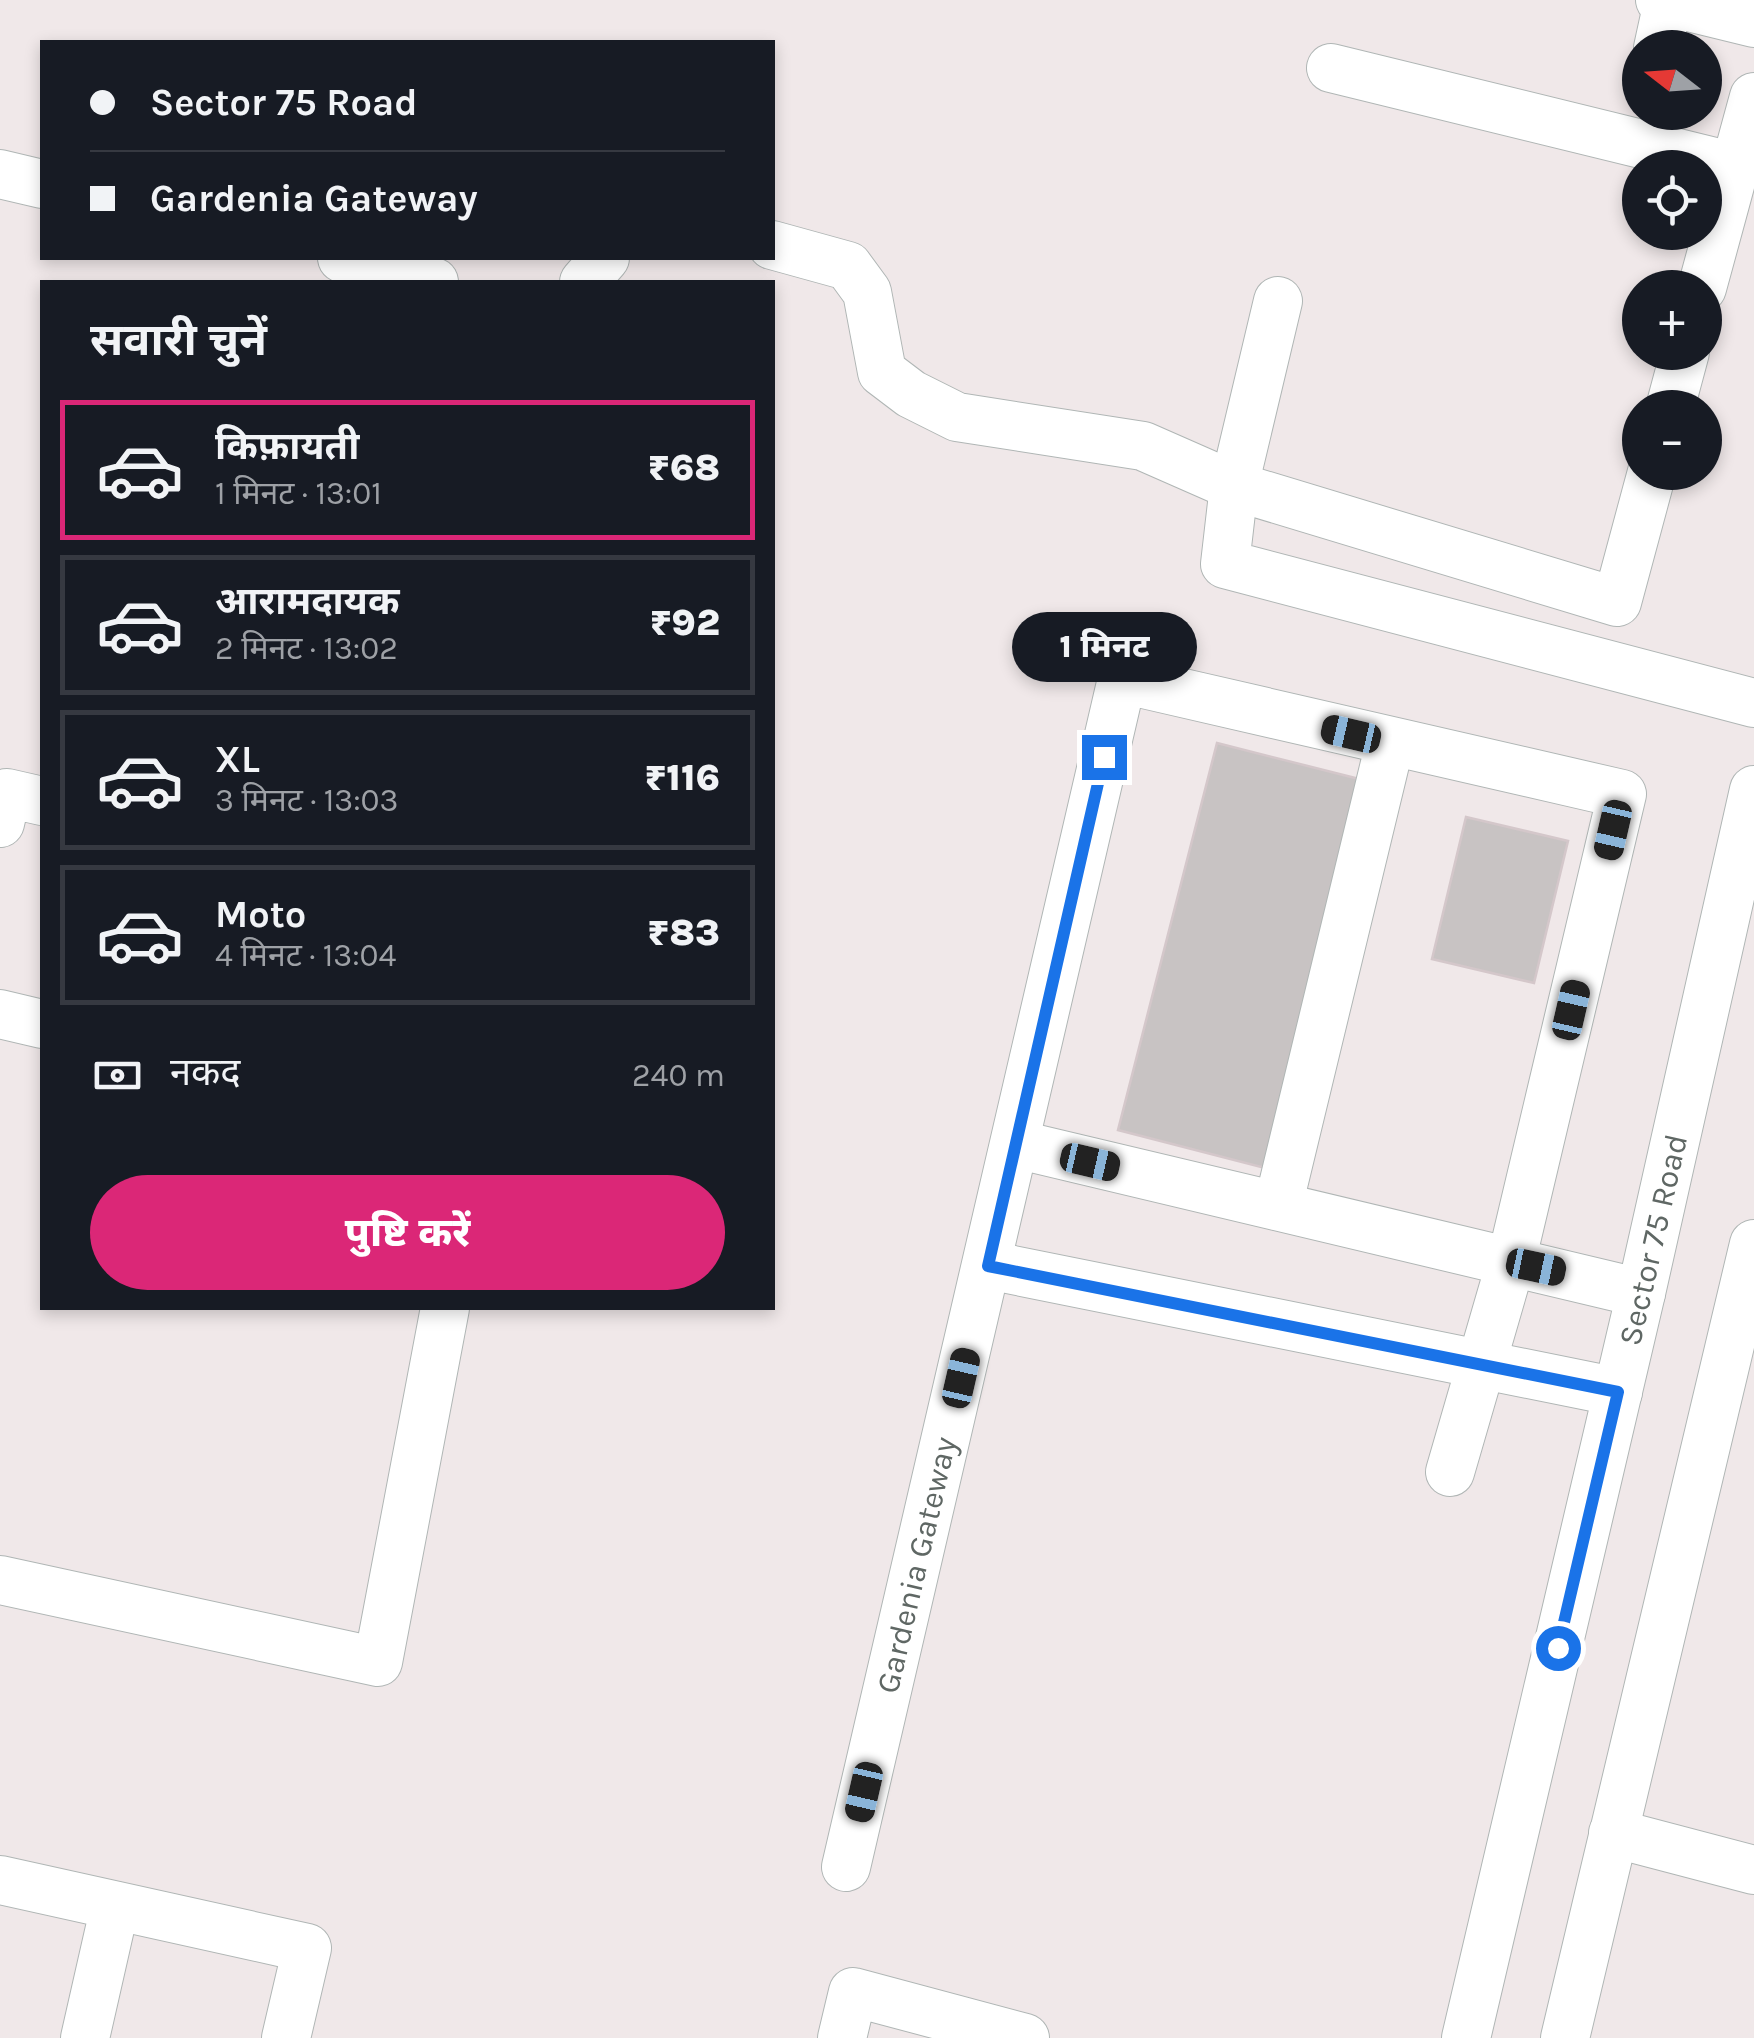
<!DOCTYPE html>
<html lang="hi">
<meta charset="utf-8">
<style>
body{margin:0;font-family:Karla,"Noto Sans Devanagari",sans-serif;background:#20242c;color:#f1f3f6;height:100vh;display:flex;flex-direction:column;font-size:38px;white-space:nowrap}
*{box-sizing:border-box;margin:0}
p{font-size:32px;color:#9ea1a6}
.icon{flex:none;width:55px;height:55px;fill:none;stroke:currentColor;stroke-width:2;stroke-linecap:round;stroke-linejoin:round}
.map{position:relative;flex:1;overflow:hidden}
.drawer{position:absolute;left:40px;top:280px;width:735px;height:1030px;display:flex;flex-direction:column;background:#171b24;border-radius:0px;box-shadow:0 5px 15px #0003}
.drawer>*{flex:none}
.top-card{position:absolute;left:40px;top:40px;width:735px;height:220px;border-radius:0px;box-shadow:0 5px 15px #0003;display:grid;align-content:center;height:220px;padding:0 50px;background:#171b24}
.needle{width:65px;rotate:287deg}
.buttons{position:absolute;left:1622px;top:30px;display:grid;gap:20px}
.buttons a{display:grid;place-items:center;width:100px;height:100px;border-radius:50%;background:#171b24;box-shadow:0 5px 15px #0003;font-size:50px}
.end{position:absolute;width:45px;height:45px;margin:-22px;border:12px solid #1a73e8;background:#fff;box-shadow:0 0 0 5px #fff}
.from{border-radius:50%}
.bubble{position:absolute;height:70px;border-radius:35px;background:#171b24;box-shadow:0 5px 15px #0003;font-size:32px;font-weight:800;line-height:70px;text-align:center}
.car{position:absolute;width:30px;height:60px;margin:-30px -15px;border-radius:12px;box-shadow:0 0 8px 2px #0007;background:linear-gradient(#222 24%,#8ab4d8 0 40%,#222 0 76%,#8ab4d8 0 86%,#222 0)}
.top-card b{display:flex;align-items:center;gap:35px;height:95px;font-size:38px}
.top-card b+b{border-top:2px solid #363941}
.top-card i{width:25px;height:25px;background:#f1f3f6}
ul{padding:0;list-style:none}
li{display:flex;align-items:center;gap:30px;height:140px;margin:0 20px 15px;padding:0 30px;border:5px solid #363941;border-radius:0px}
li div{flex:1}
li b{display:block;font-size:38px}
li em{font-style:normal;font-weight:800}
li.selected{border-color:#db2777}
li>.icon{width:90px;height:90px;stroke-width:1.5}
h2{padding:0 50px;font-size:45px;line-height:120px}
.pay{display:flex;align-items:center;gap:25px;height:110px;padding:0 50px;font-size:38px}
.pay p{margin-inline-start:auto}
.button{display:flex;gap:20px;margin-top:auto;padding:20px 50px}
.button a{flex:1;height:115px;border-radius:60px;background:#db2777;color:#fff;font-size:40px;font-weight:800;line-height:115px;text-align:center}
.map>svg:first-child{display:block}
.building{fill:#c8c3c3;stroke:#d4c7ca;stroke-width:2.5}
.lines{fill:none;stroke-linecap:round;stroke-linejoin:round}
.minor-casing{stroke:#b0b6b5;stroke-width:50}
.minor{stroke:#fff;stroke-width:48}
.route{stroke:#1a73e8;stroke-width:12}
.labels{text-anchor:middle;stroke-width:8;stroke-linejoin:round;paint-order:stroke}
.street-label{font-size:32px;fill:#5f6764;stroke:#fff}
</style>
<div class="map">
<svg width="1754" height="2038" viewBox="0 0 1754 2038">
<rect width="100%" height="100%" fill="#f0e8e9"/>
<!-- building -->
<g class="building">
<path d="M1217,743L1363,780L1265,1168L1118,1130Z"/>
<path d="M1466,817L1568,841L1534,983L1432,959Z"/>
</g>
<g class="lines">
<!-- minor casing -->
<g class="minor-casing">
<g id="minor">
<path d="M1660,0L1754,23"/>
<path d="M1658,48L1668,2"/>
<path d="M1331,68L1735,167"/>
<path d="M0,174L42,184"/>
<path d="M772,245L848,266L867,292L882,372L911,394L957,417L1143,446L1234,486L1617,602L1652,472"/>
<path d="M342,258L434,282"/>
<path d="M584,282L605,258"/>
<path d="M1702,288L1754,97"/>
<path d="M1278,301L1234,486L1225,564L1754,703"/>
<path d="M1670,408L1685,352"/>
<path d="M0,823L7,793L42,801"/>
<path d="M0,1014L42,1024"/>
<path d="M1016,1144L1641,1293"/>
<path d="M1278,1206L1390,743"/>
<path d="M988,1265L1618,1392"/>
<path d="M0,1580L378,1662L445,1308"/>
<path d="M1613,1833L1754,1870"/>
<path id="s1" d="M846,1867L1122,679L1622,794L1511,1262L1450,1472"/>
<path d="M0,1880L307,1948L286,2038"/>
<path d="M85,2038L115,1906"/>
<path d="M842,2038L853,1992L1025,2038"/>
<path id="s2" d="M1466,2038L1641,1293L1754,790"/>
<path d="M1565,2038L1754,1244"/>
</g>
</g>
<!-- minor -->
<use href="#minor" class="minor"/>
</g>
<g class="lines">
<!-- route -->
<path class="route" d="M1104,757L988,1266L1618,1392L1558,1648"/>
</g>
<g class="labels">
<!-- street labels -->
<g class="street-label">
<text dy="11" stroke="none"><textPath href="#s2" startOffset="820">Sector 75 Road</textPath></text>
<text dy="11" stroke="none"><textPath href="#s1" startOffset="310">Gardenia Gateway</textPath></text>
</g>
</g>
</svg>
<div class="buttons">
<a><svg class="needle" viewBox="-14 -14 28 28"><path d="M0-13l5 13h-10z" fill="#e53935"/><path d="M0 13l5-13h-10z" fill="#9ea1a6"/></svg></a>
<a><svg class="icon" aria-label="locate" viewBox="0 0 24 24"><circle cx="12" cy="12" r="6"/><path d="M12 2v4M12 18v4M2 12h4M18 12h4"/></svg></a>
<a>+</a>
<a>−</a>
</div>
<i class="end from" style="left:1558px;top:1648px"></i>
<i class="end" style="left:1104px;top:757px"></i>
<div class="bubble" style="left:1012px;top:612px;width:185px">1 मिनट</div>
<i class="car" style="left:1351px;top:734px;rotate:283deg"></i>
<i class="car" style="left:1613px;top:830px;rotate:193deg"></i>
<i class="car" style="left:1571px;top:1010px;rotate:13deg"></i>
<i class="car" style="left:1090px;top:1162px;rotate:103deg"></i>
<i class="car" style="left:1536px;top:1267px;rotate:102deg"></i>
<i class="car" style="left:961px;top:1378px;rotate:13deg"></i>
<i class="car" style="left:864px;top:1792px;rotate:193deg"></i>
<div class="top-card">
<b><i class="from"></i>Sector 75 Road</b>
<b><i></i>Gardenia Gateway</b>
</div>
<section class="drawer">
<h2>सवारी चुनें</h2>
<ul>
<li class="selected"><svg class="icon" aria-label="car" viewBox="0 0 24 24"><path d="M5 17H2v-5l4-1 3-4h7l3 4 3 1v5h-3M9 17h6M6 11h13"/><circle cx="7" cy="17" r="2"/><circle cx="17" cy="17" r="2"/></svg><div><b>किफ़ायती</b><p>1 मिनट · 13:01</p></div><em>₹68</em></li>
<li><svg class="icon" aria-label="car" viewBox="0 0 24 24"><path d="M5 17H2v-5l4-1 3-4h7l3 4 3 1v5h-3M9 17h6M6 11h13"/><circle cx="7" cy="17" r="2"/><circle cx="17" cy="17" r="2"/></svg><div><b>आरामदायक</b><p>2 मिनट · 13:02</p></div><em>₹92</em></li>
<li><svg class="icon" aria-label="car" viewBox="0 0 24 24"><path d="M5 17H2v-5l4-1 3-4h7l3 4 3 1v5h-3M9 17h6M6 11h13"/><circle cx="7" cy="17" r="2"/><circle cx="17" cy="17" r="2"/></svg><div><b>XL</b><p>3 मिनट · 13:03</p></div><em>₹116</em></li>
<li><svg class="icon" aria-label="car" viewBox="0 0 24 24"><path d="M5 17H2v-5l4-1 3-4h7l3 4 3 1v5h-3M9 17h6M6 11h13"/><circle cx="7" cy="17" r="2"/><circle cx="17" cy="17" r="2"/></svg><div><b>Moto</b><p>4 मिनट · 13:04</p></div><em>₹83</em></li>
</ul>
<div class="pay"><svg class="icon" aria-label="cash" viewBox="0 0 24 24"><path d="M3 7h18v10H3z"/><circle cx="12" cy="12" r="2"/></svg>नकद<p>240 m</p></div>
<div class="button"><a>पुष्टि करें</a></div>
</section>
</div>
